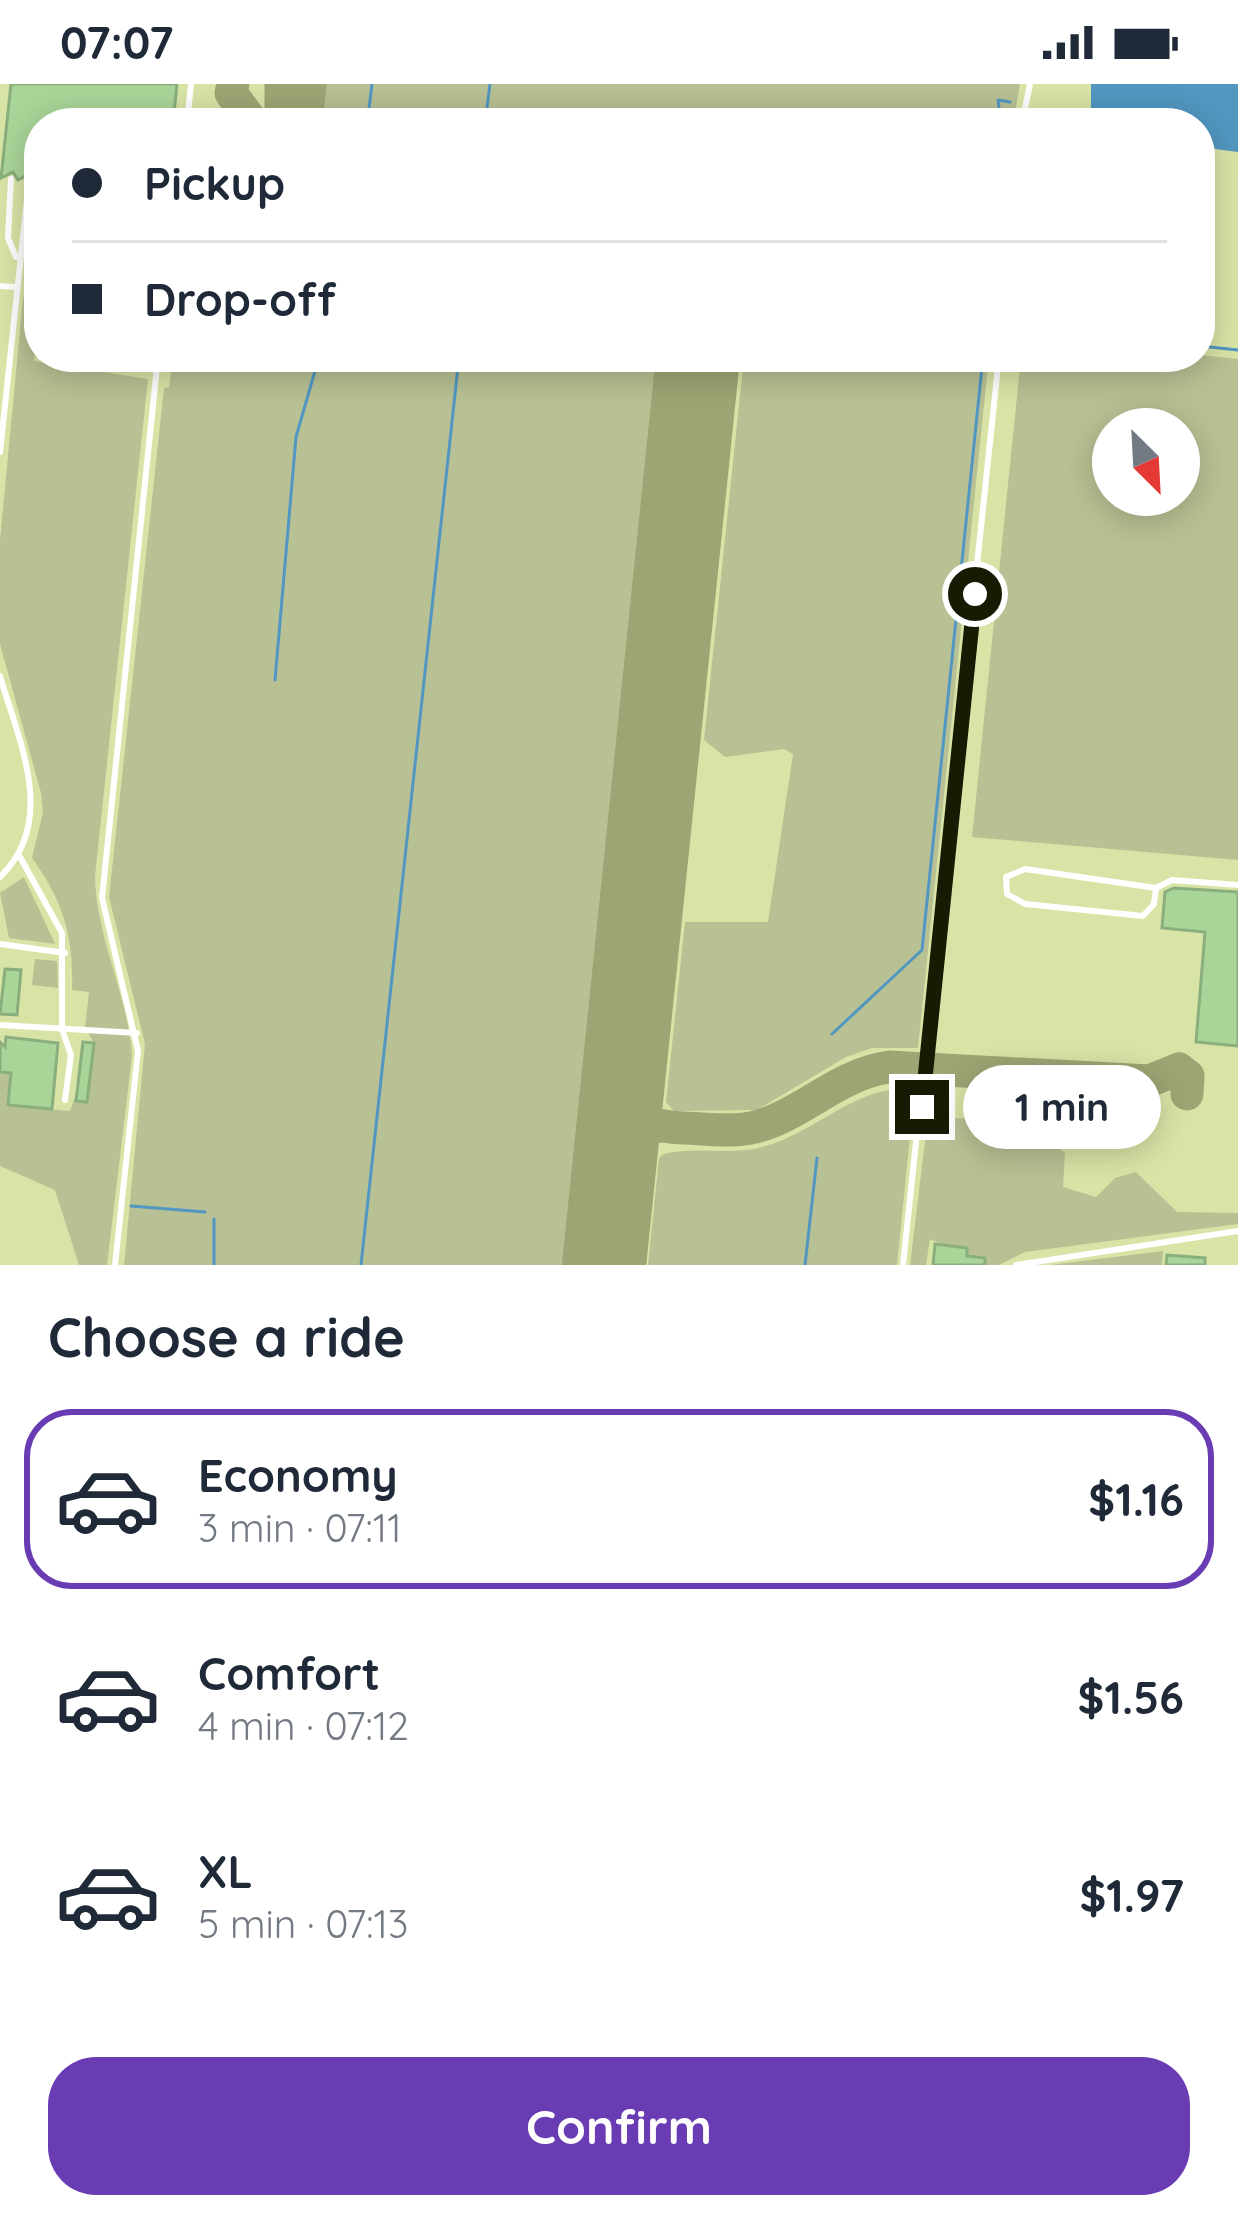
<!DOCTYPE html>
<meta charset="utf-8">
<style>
body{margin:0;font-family:Quicksand,sans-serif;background:#f2f2f3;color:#1f2937;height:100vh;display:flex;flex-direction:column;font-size:45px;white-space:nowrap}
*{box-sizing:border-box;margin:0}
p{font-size:39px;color:#747a83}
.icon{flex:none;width:66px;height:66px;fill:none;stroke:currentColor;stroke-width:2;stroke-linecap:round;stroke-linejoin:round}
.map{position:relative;height:1181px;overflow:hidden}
.details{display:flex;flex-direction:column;background:#fff;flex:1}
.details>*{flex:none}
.hud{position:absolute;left:24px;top:24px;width:1191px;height:264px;border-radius:48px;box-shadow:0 6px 30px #0003;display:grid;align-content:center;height:264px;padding:0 48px;background:#fff}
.needle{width:78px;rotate:156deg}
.fabs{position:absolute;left:1092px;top:324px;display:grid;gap:24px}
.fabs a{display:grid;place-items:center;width:108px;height:108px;border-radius:50%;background:#fff;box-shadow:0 6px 30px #0003;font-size:60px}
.end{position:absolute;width:54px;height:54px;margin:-27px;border:15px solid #171b04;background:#fff;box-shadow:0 0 0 6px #fff}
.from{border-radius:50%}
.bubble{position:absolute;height:84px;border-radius:42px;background:#fff;box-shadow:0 6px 30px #0003;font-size:39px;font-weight:700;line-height:84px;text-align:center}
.hud b{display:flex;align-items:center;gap:42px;height:114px;font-size:45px}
.hud b+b{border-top:3px solid #e0e1e3}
.hud i{width:30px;height:30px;background:#1f2937}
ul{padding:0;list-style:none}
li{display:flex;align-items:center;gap:36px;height:180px;margin:0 24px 18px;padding:0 24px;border:6px solid transparent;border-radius:48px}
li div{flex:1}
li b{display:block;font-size:45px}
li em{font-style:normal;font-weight:700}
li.on{border-color:#6a3cb3}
li>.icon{width:108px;height:108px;stroke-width:1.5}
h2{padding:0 48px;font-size:54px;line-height:144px}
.primary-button{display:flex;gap:24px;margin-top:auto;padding:24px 48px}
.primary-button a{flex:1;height:138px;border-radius:48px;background:#6a3cb3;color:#fff;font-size:48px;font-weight:700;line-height:138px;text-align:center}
.status{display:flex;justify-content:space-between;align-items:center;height:84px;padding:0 60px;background:#fff;direction:ltr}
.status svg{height:33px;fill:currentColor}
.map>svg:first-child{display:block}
.green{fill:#b8c193;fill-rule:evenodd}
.water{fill:#5197c1}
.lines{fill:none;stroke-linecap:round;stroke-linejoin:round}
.stream{stroke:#5197c1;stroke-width:3}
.taxiway{stroke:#9ca674;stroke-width:33}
.runway{stroke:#9ca674;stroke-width:84}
.building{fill:#aad598;stroke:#8aae7c;stroke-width:3}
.lane{stroke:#fff;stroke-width:6}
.route{stroke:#171b04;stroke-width:15}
</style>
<div class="status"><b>07:07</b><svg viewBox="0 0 49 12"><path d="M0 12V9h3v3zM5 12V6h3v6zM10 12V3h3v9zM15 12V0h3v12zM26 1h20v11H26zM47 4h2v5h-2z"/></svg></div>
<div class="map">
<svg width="1238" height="1181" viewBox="0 0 1238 1181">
<rect width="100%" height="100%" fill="#d8e4a6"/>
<!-- green -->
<g class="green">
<path d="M322,0H1020L1013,39H317Z"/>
<path d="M39,183L34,277L148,295L95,792C96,854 128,910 132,972L107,1181H79L55,1106L0,1082V989L10,990L7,1022L70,1027L94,960L85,943L89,908L72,906C74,854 63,816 32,774L43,728L41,709L0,560V456L23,214Z"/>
<path d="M1200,271L1238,275V776L972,753L1021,273ZM1113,345H1179V411H1113Z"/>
<path d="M173,273H657L563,1181H124L145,960L109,813L164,304L169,303Z"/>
<path d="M744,273H989L918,964H872L846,973L757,1026L674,1027L666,1018L685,838H768L793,670L784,665L725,673L704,656Z"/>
<path d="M24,793L55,860L9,854L0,809Z"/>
<path d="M35,875L57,877L58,904L32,901Z"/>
<path d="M915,1004L897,1181H648L659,1074L664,1070C693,1062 727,1071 758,1064C816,1051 853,1001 915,1004Z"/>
<path d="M934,1033C981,1034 1027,1041 1065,1069L1063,1103L1096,1113L1115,1094L1136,1088L1177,1128L1238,1129V1140L1025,1168L999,1181H971L967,1172L930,1155L926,1181H910L927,1041Z"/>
<path d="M1163,1167L1162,1181H1050Z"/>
</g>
<!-- water -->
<path class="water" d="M1091,0H1238V68L1200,63V39H1091Z"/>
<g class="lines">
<!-- stream -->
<g class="stream">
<path d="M368,33L372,0"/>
<path d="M485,39L490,0"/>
<path d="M1001,39L998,16L1010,18"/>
<path d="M1200,262L1238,266"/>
<path d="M275,596L296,353L319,273"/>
<path d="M832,950L922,866L983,273"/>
<path d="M131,1122L205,1128"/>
<path d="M214,1181V1135"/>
<path d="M361,1181L459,273"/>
<path d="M805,1181L817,1074"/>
</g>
<!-- taxiway -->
<g class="taxiway">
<path d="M233,0L231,9L253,39"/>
<path d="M281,39V0"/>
<path d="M306,39L310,0"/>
<path d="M623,1001C633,1036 650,1043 685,1044C706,1045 730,1048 751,1044C801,1033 837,990 889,983L1149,997L1179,985L1188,992L1187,1010"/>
<path d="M615,1077L638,1046L656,1043"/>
</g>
<!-- runway -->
<path class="runway" d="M604,1181L698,273"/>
</g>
<!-- building -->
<g class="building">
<path d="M11,0H177L173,39H39V98L29,90L18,96L13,88L1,94Z"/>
<path d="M1174,804L1238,808V962L1196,958L1205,848L1162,844L1165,808Z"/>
<path d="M5,885L21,886L17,931L0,930Z"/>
<path d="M6,953L58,959L52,1025L8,1021L11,989L0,988V958L5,963Z"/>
<path d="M83,958L94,959L87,1018L76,1017Z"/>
<path d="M935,1160L967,1164V1172L985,1174V1181H933Z"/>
<path d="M1167,1171L1205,1174V1181H1166Z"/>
</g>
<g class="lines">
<!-- lane -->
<g class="lane">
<path d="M187,39L191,0"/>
<path d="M1022,39L1030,0"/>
<path d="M11,95L8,154L16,173"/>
<path d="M0,202L15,203"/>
<path d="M40,273L128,283"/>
<path d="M0,368L29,97"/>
<path d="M0,592C19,658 58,737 0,793"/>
<path d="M20,773L62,849V945L71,971L65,1016"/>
<path d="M1156,804L1154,820L1143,832L1025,820L1007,810L1006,793L1025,785L1156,804L1172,796L1238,801"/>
<path d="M0,860L65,869"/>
<path d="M0,941L137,949"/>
<path d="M115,1181L138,967L102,814L158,273"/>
<path d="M903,1181L999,273"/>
<path d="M1016,1181L1238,1147"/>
</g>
</g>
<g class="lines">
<!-- route -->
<path class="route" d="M922,1023L975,510"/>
</g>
</svg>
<div class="fabs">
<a><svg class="needle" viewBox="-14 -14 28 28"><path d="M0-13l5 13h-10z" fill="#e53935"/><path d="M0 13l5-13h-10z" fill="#747a83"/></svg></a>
</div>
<i class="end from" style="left:975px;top:510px"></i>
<i class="end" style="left:922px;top:1023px"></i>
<div class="bubble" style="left:963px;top:981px;width:198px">1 min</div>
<div class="hud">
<b><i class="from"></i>Pickup</b>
<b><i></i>Drop-off</b>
</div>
</div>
<section class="details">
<h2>Choose a ride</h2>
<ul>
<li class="on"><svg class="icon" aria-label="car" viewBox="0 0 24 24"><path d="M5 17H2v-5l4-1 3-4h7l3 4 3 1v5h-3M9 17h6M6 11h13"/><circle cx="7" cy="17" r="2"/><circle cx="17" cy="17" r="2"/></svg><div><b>Economy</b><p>3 min · 07:11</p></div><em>$1.16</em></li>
<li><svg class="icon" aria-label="car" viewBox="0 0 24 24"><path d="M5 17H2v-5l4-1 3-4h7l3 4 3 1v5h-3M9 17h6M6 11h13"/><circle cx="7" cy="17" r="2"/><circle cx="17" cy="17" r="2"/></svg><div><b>Comfort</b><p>4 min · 07:12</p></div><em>$1.56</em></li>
<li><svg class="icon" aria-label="car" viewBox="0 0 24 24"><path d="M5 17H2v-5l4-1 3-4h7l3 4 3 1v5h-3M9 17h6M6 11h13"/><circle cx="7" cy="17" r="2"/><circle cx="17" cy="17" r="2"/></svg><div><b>XL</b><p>5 min · 07:13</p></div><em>$1.97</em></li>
</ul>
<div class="primary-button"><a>Confirm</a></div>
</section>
